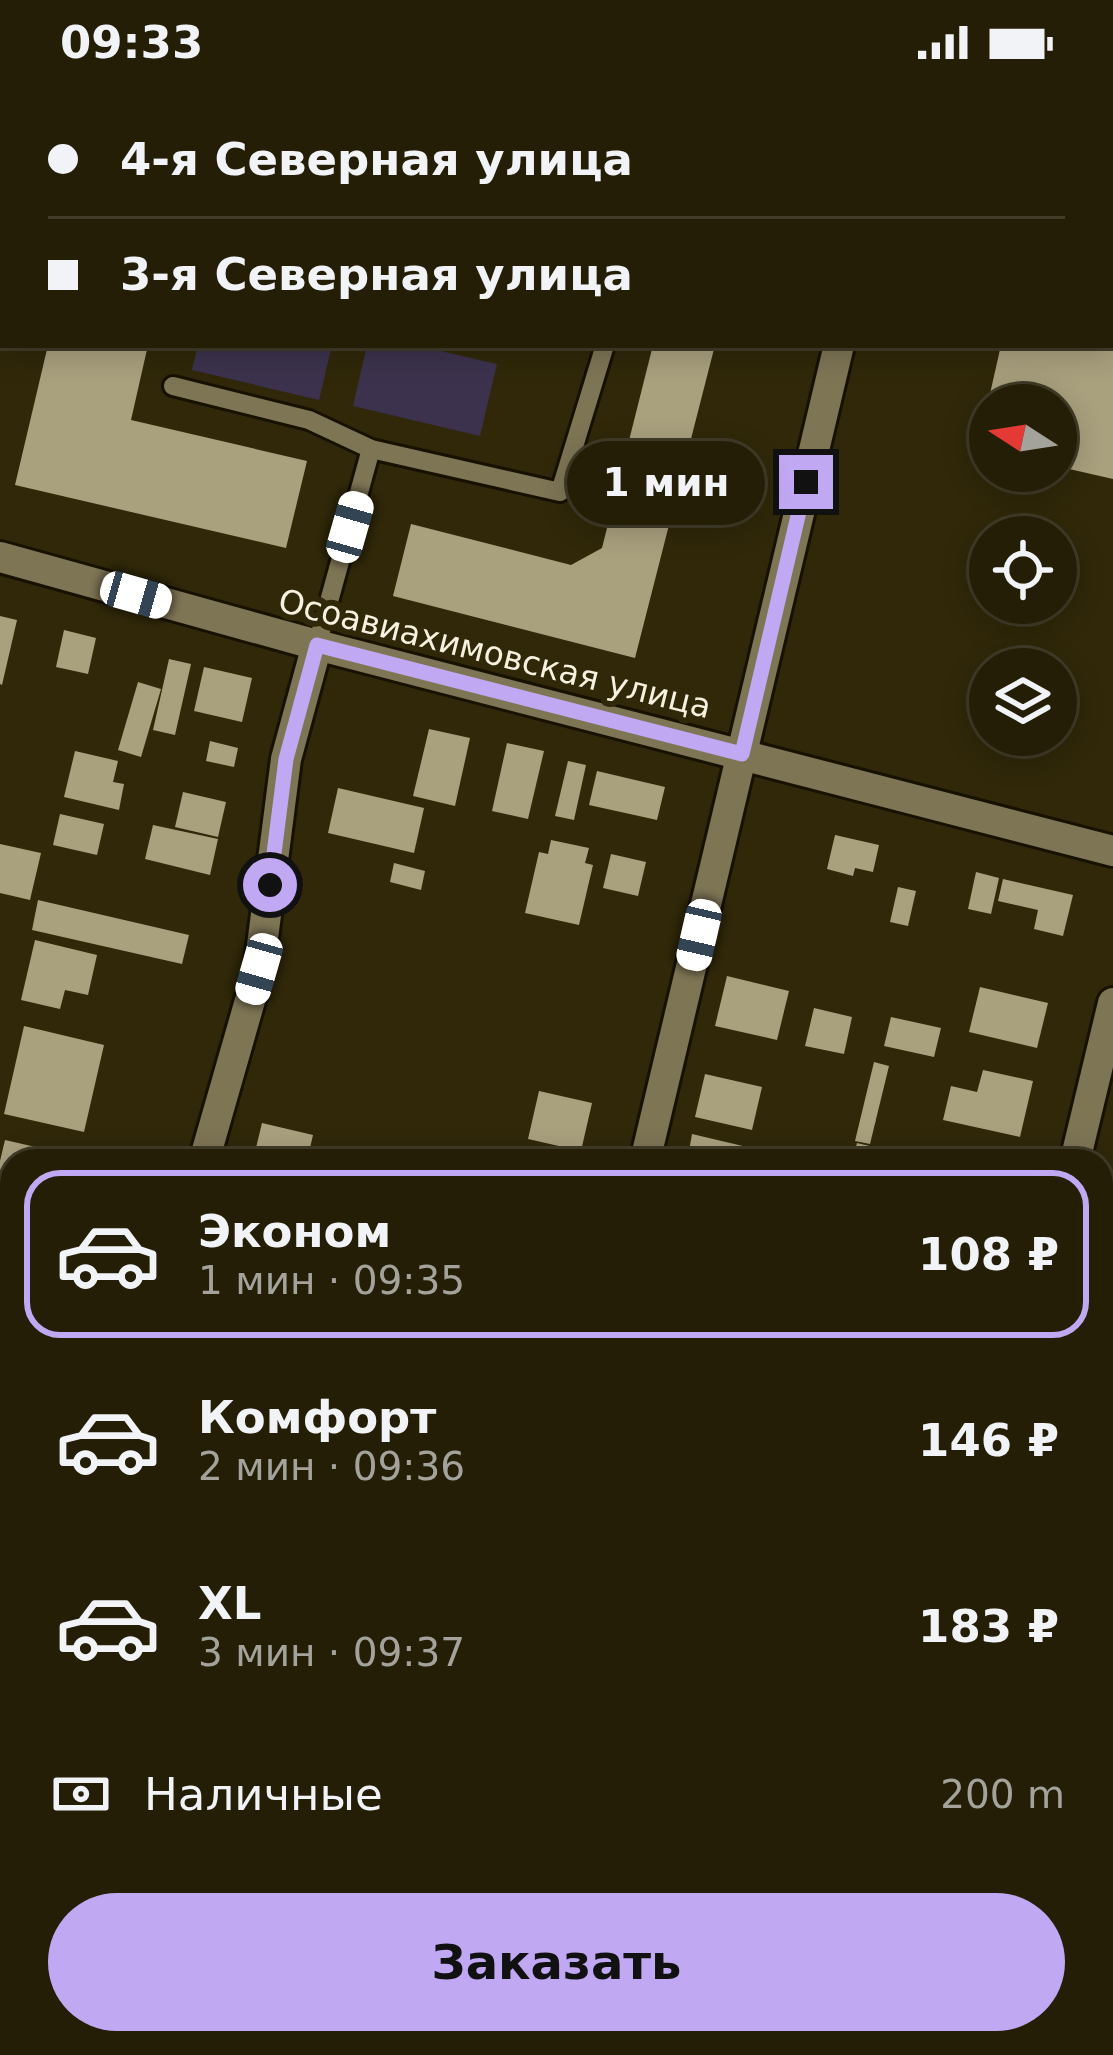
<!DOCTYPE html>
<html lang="ru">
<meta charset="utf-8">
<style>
body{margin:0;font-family:"DejaVu Sans",sans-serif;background:#2c2711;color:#f1f3f6;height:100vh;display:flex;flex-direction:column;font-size:45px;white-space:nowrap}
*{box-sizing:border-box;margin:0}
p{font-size:39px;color:#a3a29b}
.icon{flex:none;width:66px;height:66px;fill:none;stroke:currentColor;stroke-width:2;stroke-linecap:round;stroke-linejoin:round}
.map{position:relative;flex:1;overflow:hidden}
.sheet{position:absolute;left:0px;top:1065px;width:1113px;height:906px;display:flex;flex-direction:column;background:#241e07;border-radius:36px 36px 0 0;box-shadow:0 6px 30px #0003,0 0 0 3px #413c28}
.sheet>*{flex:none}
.guide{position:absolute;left:0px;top:0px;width:1113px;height:264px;box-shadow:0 6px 30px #0003,0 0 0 3px #413c28;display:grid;align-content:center;height:264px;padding:0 48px;background:#241e07}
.needle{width:78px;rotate:282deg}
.tools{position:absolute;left:969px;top:300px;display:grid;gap:24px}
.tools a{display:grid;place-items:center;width:108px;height:108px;border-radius:50%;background:#241e07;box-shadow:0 6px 30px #0003,0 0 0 3px #413c28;font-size:60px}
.end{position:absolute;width:54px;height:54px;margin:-27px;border:15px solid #c1a8f3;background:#111;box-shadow:0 0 0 6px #111}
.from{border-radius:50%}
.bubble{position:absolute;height:84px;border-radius:42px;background:#241e07;box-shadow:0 6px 30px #0003,0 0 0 3px #413c28;font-size:39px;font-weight:800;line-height:84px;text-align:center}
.car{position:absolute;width:36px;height:72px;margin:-36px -18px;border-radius:15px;box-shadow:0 0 9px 3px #0007;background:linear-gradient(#fff 24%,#345 0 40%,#fff 0 76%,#345 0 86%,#fff 0)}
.guide b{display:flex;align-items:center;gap:42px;height:114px;font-size:45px}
.guide b+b{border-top:3px solid #413c28}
.guide i{width:30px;height:30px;background:#f1f3f6}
ul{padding:21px 0 0;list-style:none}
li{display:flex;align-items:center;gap:36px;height:168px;margin:0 24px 18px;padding:0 24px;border:6px solid transparent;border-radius:36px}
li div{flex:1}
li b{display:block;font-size:45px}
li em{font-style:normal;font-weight:800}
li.selected{border-color:#c1a8f3}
li>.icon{width:108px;height:108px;stroke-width:1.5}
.pay{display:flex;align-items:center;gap:30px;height:132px;padding:0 48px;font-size:45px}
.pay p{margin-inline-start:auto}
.action{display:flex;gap:24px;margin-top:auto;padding:24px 48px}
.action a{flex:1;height:138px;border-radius:72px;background:#c1a8f3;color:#111;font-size:48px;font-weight:800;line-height:138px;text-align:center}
.status{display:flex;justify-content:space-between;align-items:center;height:84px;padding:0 60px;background:#241e07;direction:ltr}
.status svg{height:33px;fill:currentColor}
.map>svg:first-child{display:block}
.green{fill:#3c324d}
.building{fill:#a9a07e}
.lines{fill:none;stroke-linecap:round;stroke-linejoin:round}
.lane-casing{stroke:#171100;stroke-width:24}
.street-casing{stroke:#171100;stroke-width:36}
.lane{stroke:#7e7555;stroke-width:18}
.street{stroke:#7e7555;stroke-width:30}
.route{stroke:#c1a8f3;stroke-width:15}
.labels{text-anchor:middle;stroke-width:12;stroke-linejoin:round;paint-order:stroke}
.street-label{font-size:33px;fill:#f7f2e0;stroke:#302809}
</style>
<div class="status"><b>09:33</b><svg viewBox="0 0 49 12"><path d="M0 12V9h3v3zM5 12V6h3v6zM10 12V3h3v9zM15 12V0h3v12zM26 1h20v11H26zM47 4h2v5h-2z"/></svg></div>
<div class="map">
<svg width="1113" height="1971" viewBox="0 0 1113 1971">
<rect width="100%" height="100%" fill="#302809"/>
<!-- green -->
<g class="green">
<path d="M198,261H332L319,316L192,286Z"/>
<path d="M367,261H415L497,280L480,352L353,322Z"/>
</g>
<!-- building -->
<g class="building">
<path d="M48,261H148L131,336L307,377L286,464L15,401Z"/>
<path d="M653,261H715L635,574L393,512L411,440L571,481L602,464Z"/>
<path d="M1001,261H1113V395L1056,382V321H990V366L978,363Z"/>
<path d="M0,532L17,536L2,601L0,600Z"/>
<path d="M64,546L96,554L88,590L56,583Z"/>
<path d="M169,575L191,580L175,651L153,646Z"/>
<path d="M204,583L252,594L242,638L194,627Z"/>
<path d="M138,598L161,605L141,673L118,666Z"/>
<path d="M429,645L470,654L455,722L413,712Z"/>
<path d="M210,657L238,664L234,683L206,677Z"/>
<path d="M507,659L544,667L528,735L492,727Z"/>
<path d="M75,667L118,677L113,698L124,700L119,726L64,713Z"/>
<path d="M568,677L586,681L574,736L555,732Z"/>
<path d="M597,687L665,703L657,736L589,721Z"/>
<path d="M338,704L424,724L414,769L328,749Z"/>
<path d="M183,708L226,718L218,753L175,743Z"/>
<path d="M60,730L104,740L97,771L53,761Z"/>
<path d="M153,741L218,755L210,791L145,775Z"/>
<path d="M835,751L879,761L873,788L855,784L853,792L827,785Z"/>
<path d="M551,756L589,764L585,779L593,781L579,841L525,829L539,768L548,770Z"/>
<path d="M0,760L41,769L30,816L0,809Z"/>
<path d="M611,770L646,778L638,812L603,804Z"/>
<path d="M394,779L425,787L421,806L390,798Z"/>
<path d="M976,788L999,794L991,830L968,825Z"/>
<path d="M1003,795L1073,811L1063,852L1034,845L1038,826L998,817Z"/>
<path d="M898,803L916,807L908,842L890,838Z"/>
<path d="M38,816L189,851L182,880L32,846Z"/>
<path d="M35,856L97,871L88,911L65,906L60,925L21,916Z"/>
<path d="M727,892L789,907L777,956L715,942Z"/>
<path d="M980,903L1048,919L1037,964L969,948Z"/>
<path d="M814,924L852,933L844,970L805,962Z"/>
<path d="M891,933L941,944L934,973L884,962Z"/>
<path d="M24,942L104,961L84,1048L4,1030Z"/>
<path d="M874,978L889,982L870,1060L855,1057Z"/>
<path d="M983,986L1033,997L1020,1053L943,1036L951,1002L977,1008Z"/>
<path d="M705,990L762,1003L752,1046L695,1033Z"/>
<path d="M539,1007L592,1019L581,1067L528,1055Z"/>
<path d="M262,1039L313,1051L307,1077L255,1068Z"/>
<path d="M692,1050L764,1067L761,1077H731L689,1067Z"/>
<path d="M5,1056L66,1070L64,1077H12V1148L0,1145V1077Z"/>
<path d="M857,1059L886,1066L884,1077L853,1075Z"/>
<path d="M548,1063L581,1071L579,1077H545Z"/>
<path d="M0,1154L12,1157L2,1211L0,1210Z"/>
<path d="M0,1274L12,1276L4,1325H0Z"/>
<path d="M1101,1370L1113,1373V1438L1101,1435Z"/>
<path d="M0,1434L12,1437V1565L0,1563Z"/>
<path d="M1111,1494L1113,1495V1567L1101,1564V1538Z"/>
<path d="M0,1569L12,1572V1624L0,1621Z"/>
<path d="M0,1647L11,1649L2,1691H0Z"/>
<path d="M1101,1667L1113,1669V1746L1101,1743Z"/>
<path d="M1101,1812L1113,1815V1833L1101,1830Z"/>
<path d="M325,1959H376L373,1971L324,1966Z"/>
<path d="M486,1959H516L513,1971L485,1966Z"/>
<path d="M768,1959H811L808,1971H765Z"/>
<path d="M919,1959H975L973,1971H940L918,1966Z"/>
<path d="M1025,1959H1068L1065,1971H1022Z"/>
<path d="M45,1960L86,1969V1971H42Z"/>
</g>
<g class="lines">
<!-- lane casing -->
<g class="lane-casing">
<g id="lane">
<path d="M999,3V0"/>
<path d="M1080,3V0"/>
<path d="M1110,188L1113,189"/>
<path d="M173,302L309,336L371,365"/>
<path d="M317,561L371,365L560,408L605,261"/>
</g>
</g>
<!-- street casing -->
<g class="street-casing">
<g id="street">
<path d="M10,3L11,0"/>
<path d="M445,3L446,0"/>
<path d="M900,3V0"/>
<path d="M0,48L3,35"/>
<path d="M0,473L317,561L1113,767"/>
<path d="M204,1077L259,885L286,675L317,561"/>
<path d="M645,1077L839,261"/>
<path d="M1075,1077L1113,919"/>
<path d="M0,1375L12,1377"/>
<path d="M1101,1616L1113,1619"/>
<path d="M7,1971L12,1950"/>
<path d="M434,1971L437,1959"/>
<path d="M867,1971L870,1959"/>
</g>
</g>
<!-- lane -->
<use href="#lane" class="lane"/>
<!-- street -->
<use href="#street" class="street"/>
</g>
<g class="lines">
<!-- route -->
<path class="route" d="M270,801L286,675L317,561L742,670L806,398"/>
</g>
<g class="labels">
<!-- street labels -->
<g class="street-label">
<text transform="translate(495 569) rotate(14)" y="12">Осоавиахимовская улица</text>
</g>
</g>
</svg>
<div class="tools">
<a><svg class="needle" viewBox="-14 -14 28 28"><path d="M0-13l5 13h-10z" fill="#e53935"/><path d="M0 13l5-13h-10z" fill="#a3a29b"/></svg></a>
<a><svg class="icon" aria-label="locate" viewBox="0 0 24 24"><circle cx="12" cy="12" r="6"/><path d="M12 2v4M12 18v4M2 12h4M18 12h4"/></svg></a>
<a><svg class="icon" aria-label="layers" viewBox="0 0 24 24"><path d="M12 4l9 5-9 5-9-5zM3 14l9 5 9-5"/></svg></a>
</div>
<i class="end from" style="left:270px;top:801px"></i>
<i class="end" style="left:806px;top:398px"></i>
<div class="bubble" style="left:567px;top:357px;width:198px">1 мин</div>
<i class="car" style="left:350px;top:443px;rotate:16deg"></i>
<i class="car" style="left:136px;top:511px;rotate:106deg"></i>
<i class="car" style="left:699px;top:851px;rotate:193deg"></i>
<i class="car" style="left:259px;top:885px;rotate:196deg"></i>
<div class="guide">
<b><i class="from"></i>4-я Северная улица</b>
<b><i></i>3-я Северная улица</b>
</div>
<section class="sheet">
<ul>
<li class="selected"><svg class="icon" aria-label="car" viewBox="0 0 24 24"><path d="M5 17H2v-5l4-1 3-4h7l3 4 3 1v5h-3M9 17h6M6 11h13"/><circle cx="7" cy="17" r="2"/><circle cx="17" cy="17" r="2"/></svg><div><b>Эконом</b><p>1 мин · 09:35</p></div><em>108 ₽</em></li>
<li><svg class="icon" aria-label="car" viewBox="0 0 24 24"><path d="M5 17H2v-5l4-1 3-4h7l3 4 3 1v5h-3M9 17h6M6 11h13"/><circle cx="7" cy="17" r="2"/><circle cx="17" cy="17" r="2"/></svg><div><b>Комфорт</b><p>2 мин · 09:36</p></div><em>146 ₽</em></li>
<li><svg class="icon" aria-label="car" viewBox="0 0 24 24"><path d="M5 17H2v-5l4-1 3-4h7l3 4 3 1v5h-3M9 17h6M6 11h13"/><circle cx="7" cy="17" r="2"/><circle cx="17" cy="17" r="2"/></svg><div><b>XL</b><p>3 мин · 09:37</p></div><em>183 ₽</em></li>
</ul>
<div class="pay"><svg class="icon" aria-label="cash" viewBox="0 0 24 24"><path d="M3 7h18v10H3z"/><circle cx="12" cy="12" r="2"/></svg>Наличные<p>200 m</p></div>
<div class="action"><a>Заказать</a></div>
</section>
</div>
